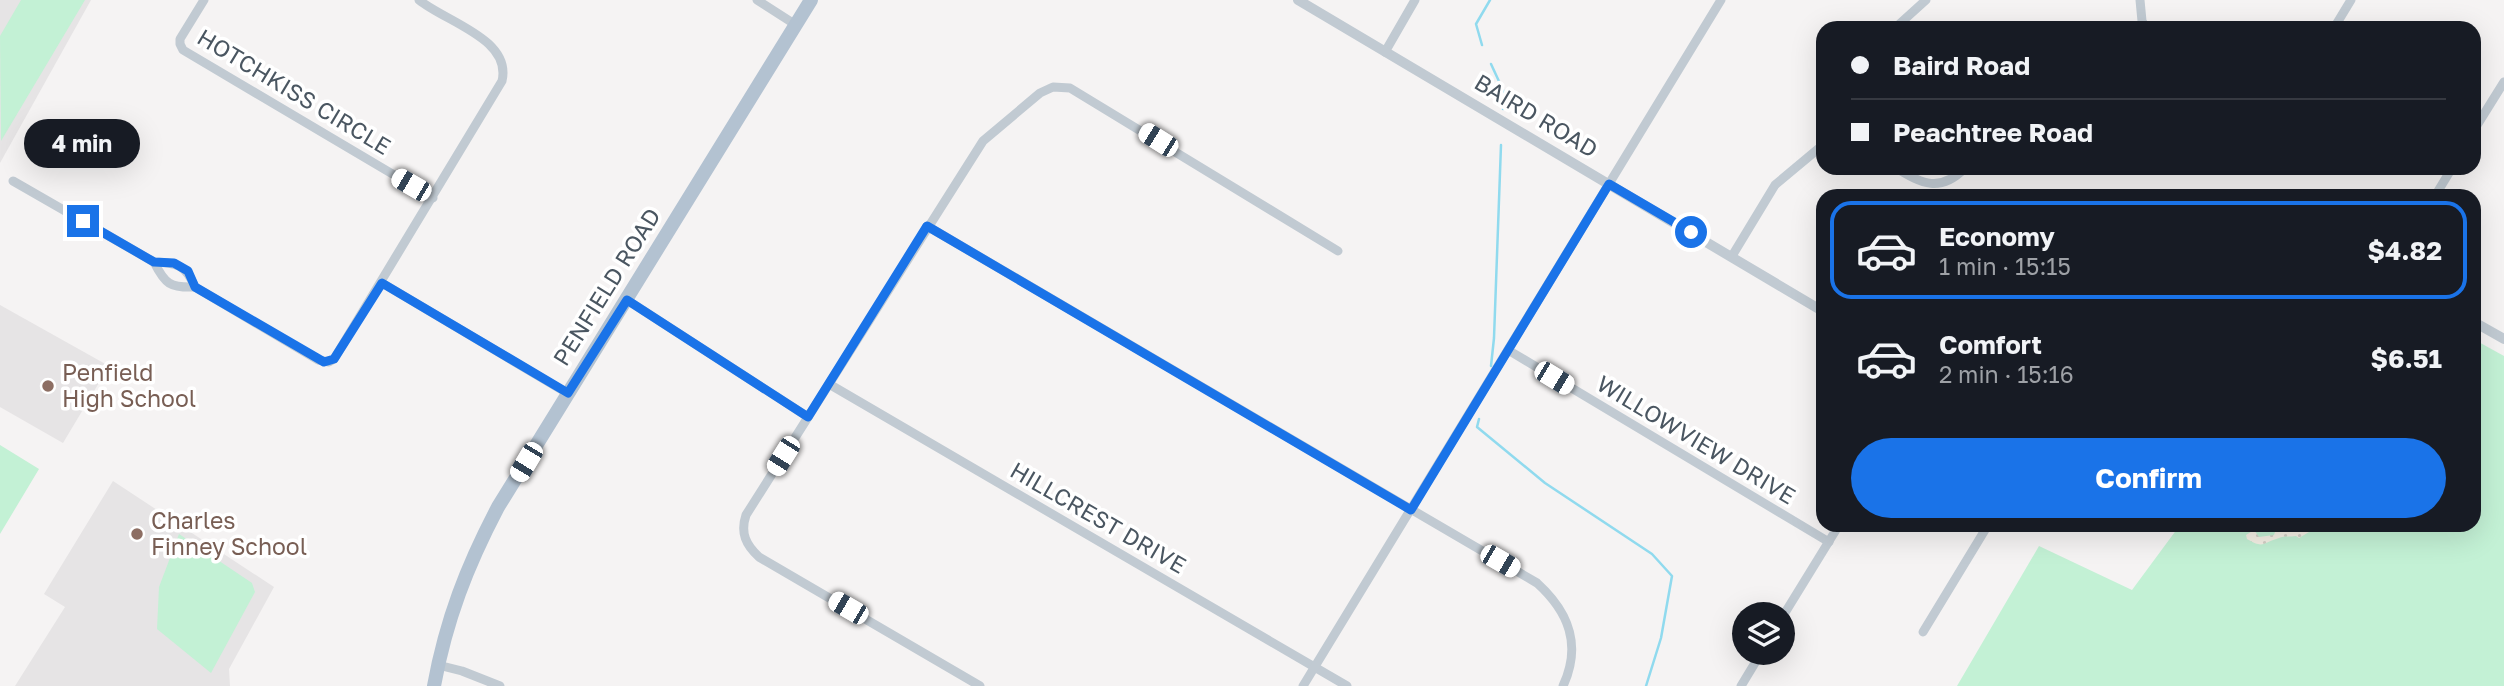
<!DOCTYPE html>
<meta charset="utf-8">
<style>
body{margin:0;font-family:"Golos Text",sans-serif;background:#20242c;color:#f1f3f6;height:100vh;display:flex;flex-direction:column;font-size:26px;white-space:nowrap}
*{box-sizing:border-box;margin:0}
p{font-size:23px;color:#9ea1a6}
.icon{flex:none;width:38px;height:38px;fill:none;stroke:currentColor;stroke-width:2;stroke-linecap:round;stroke-linejoin:round}
.map{position:relative;flex:1;overflow:hidden}
.drawer{position:absolute;left:1816px;top:189px;width:665px;height:343px;display:flex;flex-direction:column;background:#171b24;border-radius:21px;box-shadow:0 7px 28px #0002}
.drawer>*{flex:none}
.top-card{position:absolute;left:1816px;top:21px;width:665px;height:154px;border-radius:21px;box-shadow:0 7px 28px #0002;display:grid;align-content:center;height:154px;padding:0 35px;background:#171b24}
.tools{position:absolute;left:1732px;top:602px;display:grid;gap:14px}
.tools a{display:grid;place-items:center;width:63px;height:63px;border-radius:50%;background:#171b24;box-shadow:0 7px 28px #0002;font-size:35px}
.end{position:absolute;width:32px;height:32px;margin:-16px;border:9px solid #1a73e8;background:#fff;box-shadow:0 0 0 4px #fff}
.from{border-radius:50%}
.bubble{position:absolute;height:49px;border-radius:24px;background:#171b24;box-shadow:0 7px 28px #0002;font-size:23px;font-weight:700;line-height:49px;text-align:center}
.car{position:absolute;width:21px;height:42px;margin:-21px -10px;border-radius:9px;box-shadow:0 0 5px 2px #0007;background:linear-gradient(#fff 24%,#345 0 40%,#fff 0 76%,#345 0 86%,#fff 0)}
.top-card b{display:flex;align-items:center;gap:24px;height:66px;font-size:26px}
.top-card b+b{border-top:2px solid #363941}
.top-card i{width:18px;height:18px;background:#f1f3f6}
ul{padding:12px 0 0;list-style:none}
li{display:flex;align-items:center;gap:21px;height:98px;margin:0 14px 10px;padding:0 21px;border:4px solid transparent;border-radius:21px}
li div{flex:1}
li b{display:block;font-size:26px}
li em{font-style:normal;font-weight:700}
li.selected{border-color:#1a73e8}
li>.icon{width:63px;height:63px;stroke-width:1.5}
.button{display:flex;gap:14px;margin-top:auto;padding:14px 35px}
.button a{flex:1;height:80px;border-radius:42px;background:#1a73e8;color:#fff;font-size:28px;font-weight:700;line-height:80px;text-align:center}
.map>svg:first-child{display:block}
.education{fill:#e6e4e5}
.green{fill:#c3f1d5}
.sand{fill:url(#sand-dots)}
.lines{fill:none;stroke-linecap:round;stroke-linejoin:round}
.stream{stroke:#90daee;stroke-width:2.5}
.minor{stroke:#c1cad2;stroke-width:9}
.tertiary{stroke:#c1cad2;stroke-width:10}
.primary{stroke:#b3c2d1;stroke-width:14}
.route{stroke:#1a73e8;stroke-width:9}
.education-dot{fill:#8d6e63;stroke:#fff;stroke-width:2.5}
.labels{text-anchor:middle;stroke-width:7;stroke-linejoin:round;paint-order:stroke}
.street-label{font-size:23px;fill:#4a5661;stroke:#fff}
.education-label{font-size:23px;fill:#785e54;stroke:#fff;text-anchor:start}
</style>
<div class="map">
<svg width="2504" height="686" viewBox="0 0 2504 686">
<defs>
<pattern id="sand-dots" width="8" height="8" patternUnits="userSpaceOnUse" patternTransform="scale(1.75)"><rect width="8" height="8" fill="#f5f0e5"/><path d="M2 2h.1M6 6h.1" fill="none" stroke="#d4d0c7" stroke-width="1.8" stroke-linecap="round"/></pattern>
</defs>
<rect width="100%" height="100%" fill="#f5f3f3"/>
<!-- education -->
<g class="education">
<path d="M0,0H91L0,163Z"/>
<path d="M0,305L109,366L63,443L0,407Z"/>
<path d="M113,481L274,587L229,669L230,686H15L65,607L44,594Z"/>
</g>
<!-- green -->
<g class="green">
<path d="M21,0H85L1,141L0,36Z"/>
<path d="M2475,340L2504,356V686H1957L2039,546L2132,590L2180,525H2474Z"/>
<path d="M0,445L39,469L0,534Z"/>
<path d="M179,534L252,583L255,592L211,673L157,629L159,587Z"/>
</g>
<!-- sand -->
<path class="sand" d="M2270,525H2278L2283,532L2296,529L2303,525L2309,529V532L2299,538L2296,536C2291,537 2284,536 2279,538C2262,543 2264,549 2247,539L2246,535L2254,530L2259,537L2274,535L2275,532Z"/>
<g class="lines">
<!-- stream -->
<g class="stream">
<path d="M1482,45L1476,24L1490,0"/>
<path d="M1491,64L1503,90V109"/>
<path d="M1491,366L1494,338L1501,145"/>
<path d="M1479,419L1477,427L1545,483L1652,554L1672,576L1661,638L1646,686"/>
</g>
<!-- minor -->
<g class="minor">
<path d="M204,0L180,39V44L183,50L433,198"/>
<path d="M757,0L796,25"/>
<path d="M2140,0L2142,21L2146,28"/>
<path d="M1895,28L1926,0"/>
<path d="M2334,28L2351,0"/>
<path d="M1385,52L1415,0"/>
<path d="M2474,130L2504,82"/>
<path d="M1896,168C1922,184 1940,193 1965,168"/>
<path d="M13,181L154,262C177,263 185,264 195,287L318,360L329,362L334,359L502,81C512,39 446,22 419,0"/>
<path d="M2435,196L2452,168"/>
<path d="M927,226L1537,583C1569,612 1582,645 1563,686"/>
<path d="M1732,256L1775,185L1824,144"/>
<path d="M154,262C165,284 170,288 195,287"/>
<path d="M382,283L567,393"/>
<path d="M627,300L808,417"/>
<path d="M1508,350L1829,542"/>
<path d="M829,384L1347,686"/>
<path d="M1783,616L1839,525"/>
<path d="M1923,632L1988,525"/>
<path d="M438,665L462,671L500,686"/>
<path d="M980,686L759,557C746,545 740,533 746,515L983,141L1040,93L1053,87L1070,88L1338,251"/>
<path d="M1303,686L1721,0"/>
<path d="M1741,686L1761,653"/>
</g>
<!-- tertiary -->
<g class="tertiary">
<path d="M1298,0L1824,312"/>
<path d="M2474,322L2504,339"/>
</g>
<!-- primary -->
<path class="primary" d="M434,686C446,620 467,566 498,507L811,0"/>
</g>
<g class="lines">
<!-- route -->
<path class="route" d="M83,221L154,262L174,263L188,271L195,287L324,362L334,359L382,283L568,393L627,300L808,417L927,226L1411,510L1609,184L1691,232"/>
</g>
<!-- markers -->
<g class="education-dot">
<circle cx="48" cy="386" r="7"/>
<circle cx="137" cy="534" r="7"/>
</g>
<g class="labels">
<!-- street labels -->
<g class="street-label">
<text transform="translate(294 92) rotate(31)" y="8">HOTCHKISS CIRCLE</text>
<text transform="translate(1536 116) rotate(31)" y="8">BAIRD ROAD</text>
<text transform="translate(607 287) rotate(-58)" y="8">PENFIELD ROAD</text>
<text transform="translate(1696 440) rotate(31)" y="8">WILLOWVIEW DRIVE</text>
<text transform="translate(1098 518) rotate(30)" y="8">HILLCREST DRIVE</text>
</g>
<!-- education labels -->
<g class="education-label">
<text x="62" y="381">Penfield<tspan x="62" dy="26">High School</tspan></text>
<text x="151" y="529">Charles<tspan x="151" dy="26">Finney School</tspan></text>
</g>
</g>
</svg>
<div class="tools">
<a><svg class="icon" aria-label="layers" viewBox="0 0 24 24"><path d="M12 4l9 5-9 5-9-5zM3 14l9 5 9-5"/></svg></a>
</div>
<i class="end from" style="left:1691px;top:232px"></i>
<i class="end" style="left:83px;top:221px"></i>
<div class="bubble" style="left:24px;top:119px;width:116px">4 min</div>
<i class="car" style="left:1158px;top:140px;rotate:302deg"></i>
<i class="car" style="left:411px;top:185px;rotate:300deg"></i>
<i class="car" style="left:1554px;top:378px;rotate:121deg"></i>
<i class="car" style="left:783px;top:456px;rotate:212deg"></i>
<i class="car" style="left:526px;top:462px;rotate:211deg"></i>
<i class="car" style="left:1500px;top:561px;rotate:120deg"></i>
<i class="car" style="left:848px;top:608px;rotate:300deg"></i>
<div class="top-card">
<b><i class="from"></i>Baird Road</b>
<b><i></i>Peachtree Road</b>
</div>
<section class="drawer">
<ul>
<li class="selected"><svg class="icon" aria-label="car" viewBox="0 0 24 24"><path d="M5 17H2v-5l4-1 3-4h7l3 4 3 1v5h-3M9 17h6M6 11h13"/><circle cx="7" cy="17" r="2"/><circle cx="17" cy="17" r="2"/></svg><div><b>Economy</b><p>1 min · 15:15</p></div><em>$4.82</em></li>
<li><svg class="icon" aria-label="car" viewBox="0 0 24 24"><path d="M5 17H2v-5l4-1 3-4h7l3 4 3 1v5h-3M9 17h6M6 11h13"/><circle cx="7" cy="17" r="2"/><circle cx="17" cy="17" r="2"/></svg><div><b>Comfort</b><p>2 min · 15:16</p></div><em>$6.51</em></li>
</ul>
<div class="button"><a>Confirm</a></div>
</section>
</div>
